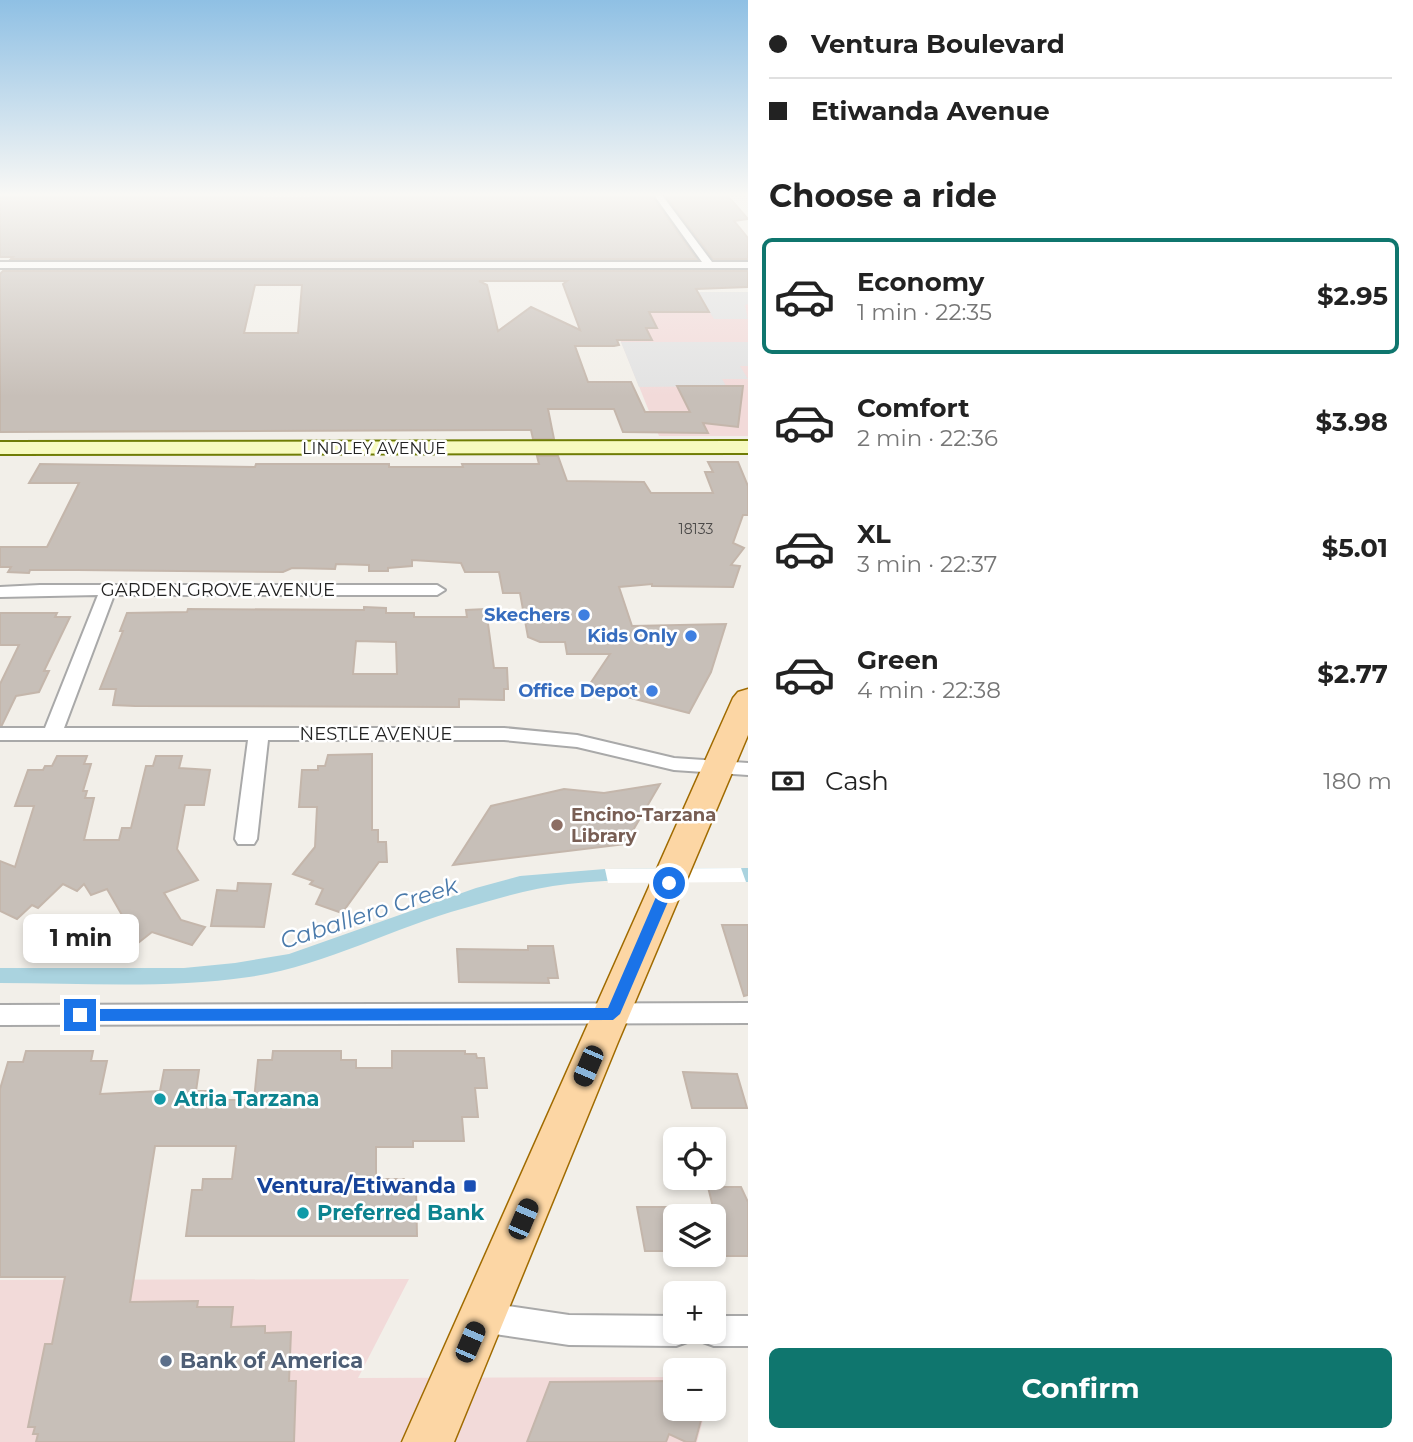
<!DOCTYPE html>
<meta charset="utf-8">
<style>
body{margin:0;font-family:Montserrat,sans-serif;background:#f6f6f6;color:#222;height:100vh;display:flex;flex-direction:column;font-size:26px;white-space:nowrap}
*{box-sizing:border-box;margin:0}
p{font-size:23px;color:#767676}
.icon{flex:none;width:38px;height:38px;fill:none;stroke:currentColor;stroke-width:2;stroke-linecap:round;stroke-linejoin:round}
.map{position:relative;flex:1;overflow:hidden}
.sheet{display:flex;flex-direction:column;background:#fff;width:665px}
.sheet>*{flex:none}
.banner{display:grid;align-content:center;height:154px;padding:0 21px;background:#fff}
.tools{position:absolute;left:663px;top:1127px;display:grid;gap:14px}
.tools a{display:grid;place-items:center;width:63px;height:63px;border-radius:10px;background:#fff;box-shadow:0 4px 10px #0003;font-size:35px}
.end{position:absolute;width:32px;height:32px;margin:-16px;border:9px solid #1a73e8;background:#fff;box-shadow:0 0 0 4px #fff}
.from{border-radius:50%}
.bubble{position:absolute;height:49px;border-radius:10px;background:#fff;box-shadow:0 4px 10px #0003;font-size:23px;font-weight:700;line-height:49px;text-align:center}
.car{position:absolute;width:21px;height:42px;margin:-21px -10px;border-radius:9px;box-shadow:0 0 5px 2px #0007;background:linear-gradient(#222 24%,#8ab4d8 0 40%,#222 0 76%,#8ab4d8 0 86%,#222 0)}
.banner b{display:flex;align-items:center;gap:24px;height:66px;font-size:26px}
.banner b+b{border-top:2px solid #e0e0e0}
.banner i{width:18px;height:18px;background:#222}
ul{padding:0;list-style:none}
li{display:flex;align-items:center;gap:21px;height:116px;margin:0 14px 10px;padding:0 7px;border:4px solid transparent;border-radius:10px}
li div{flex:1}
li b{display:block;font-size:26px}
li em{font-style:normal;font-weight:700}
li.selected{border-color:#0f766e}
li>.icon{width:63px;height:63px;stroke-width:1.5}
h2{padding:0 21px;font-size:32px;line-height:84px}
.pay{display:flex;align-items:center;gap:18px;height:77px;padding:0 21px;font-size:26px}
.pay p{margin-inline-start:auto}
.primary-button{display:flex;gap:14px;margin-top:auto;padding:14px 21px}
.primary-button a{flex:1;height:80px;border-radius:10px;background:#0f766e;color:#fff;font-size:28px;font-weight:700;line-height:80px;text-align:center}
main{display:flex;flex:1;min-height:0}
.map>svg:first-child{display:block}
.commercial{fill:#f2dad9}
.parking{fill:#e2e2e2}
.water{fill:#aad3df}
.pier{fill:#fff}
.building{fill:#c7bfb8;stroke:#c4b6ab;stroke-width:2;fill-rule:evenodd}
.lines{fill:none;stroke-linecap:round;stroke-linejoin:round}
.minor-casing{stroke:#a9a9a9;stroke-width:4}
.secondary-casing{stroke:#707d05;stroke-width:4}
.primary-casing{stroke:#a06b00;stroke-width:3}
.minor{fill:#fff;fill-rule:evenodd}
.secondary{fill:#f7fabf;fill-rule:evenodd}
.primary{fill:#fcd6a4;fill-rule:evenodd}
.route{fill:#1a73e8}
.shop-dot{fill:#3f7fe0;stroke:#fff;stroke-width:2.5}
.education-dot{fill:#8d6e63;stroke:#fff;stroke-width:2.5}
.culture-dot{fill:#0f9aa8;stroke:#fff;stroke-width:2.5}
.transit-dot{fill:#1a4fb4;stroke:#fff;stroke-width:2.5}
.service-dot{fill:#5c6f8a;stroke:#fff;stroke-width:2.5}
.labels{text-anchor:middle;stroke-width:5;stroke-linejoin:round;paint-order:stroke}
.number-label{font-size:14px;fill:#4b4948}
.far-street-label{font-size:16px;fill:#222;stroke:#fff}
.street-label{font-size:18px;fill:#222;stroke:#fff}
.shop-label{font-size:18px;font-weight:bold;fill:#366cbe;stroke:#fff;text-anchor:end}
.education-label{font-size:18px;font-weight:bold;fill:#785e54;stroke:#fff;text-anchor:start}
.near-culture-label{font-size:21px;font-weight:bold;fill:#0d838f;stroke:#fff;text-anchor:start}
.near-transit-label{font-size:21px;font-weight:bold;fill:#164399;stroke:#fff;text-anchor:end}
.near-service-label{font-size:21px;font-weight:bold;fill:#4e5e75;stroke:#fff;text-anchor:start}
.near-water-label{font-size:23px;font-style:italic;fill:#4a7aab;stroke:#fff}
</style>
<main>
<div class="map">
<svg width="748" height="1442" viewBox="0 0 748 1442">
<rect width="100%" height="100%" fill="#f2efe9"/>
<!-- commercial -->
<g class="commercial">
<path d="M601,292H748V436H659Z"/>
<path d="M409,1279L358,1378L675,1377L676,1409H706L697,1442H0V1280Z"/>
</g>
<!-- parking -->
<g class="parking">
<path d="M697,292H748V304L745,305L748,319H714Z"/>
<path d="M621,342H748V366H740L748,379H722L726,386L639,387Z"/>
</g>
<!-- water -->
<path class="water" d="M748,868V882C690,882 626,877 568,884C533,888 499,898 465,908C392,928 325,966 249,977C167,989 82,983 0,983V968H184L235,963L289,954L476,888L520,876L605,869Z"/>
<!-- pier -->
<path class="pier" d="M741,868L746,882L608,883L605,869Z"/>
<!-- building -->
<g class="building">
<path d="M0,195H162L161,198L263,195L262,198H310L312,195H651L697,259H11L13,257H0Z"/>
<path d="M665,195H727L748,219L734,221L748,238V259H713Z"/>
<path d="M3,271H748V287L696,289L709,312H649L657,328H646L652,340H617L619,345L614,346H575L588,382H631L645,412H690L677,386H743L738,427L703,423L708,433L623,432L614,409H548L554,439H533L531,430L0,432V274ZM479,281H567L563,284L580,330L531,307L498,331L487,285ZM255,285H302L298,333H244Z"/>
<path d="M537,456H558L567,481L644,482L651,493H713L705,472H713L708,462H738L748,486V515H743L733,543L744,548L731,565L740,566L733,587L652,586V584L619,587L632,626L726,624L711,672L689,713L588,687L610,654H567L565,642H540L528,637L520,593H503L499,572H465L461,563L412,560V566L388,568V571H369V565L336,564L335,569L292,568L283,572L77,570H30L29,573L8,572L11,567H0V547H47L79,483H29L40,464L255,467L256,464H389V467H463L462,464H539Z"/>
<path d="M364,607L386,608V613H414V617H467L466,610L486,609L494,668H507L508,689H504V700L459,699V707L135,706L113,705L116,689H100L123,631H120L127,613L187,612L188,609L364,610ZM356,641L396,642L397,674H353Z"/>
<path d="M0,613H57L55,617H70L44,671H49L39,692L16,696L2,725H0V684L19,645H0Z"/>
<path d="M372,754V830H378V842H386L387,862H379L342,913L316,904L323,889L310,884L313,881L293,874L315,847L317,807H299L302,770H318V766H325L328,755Z"/>
<path d="M57,756H87L84,764H91L83,791H87L85,798H94L84,840H119L122,828H131L146,766H153L156,756H182L179,768L210,770L204,805H185L177,849L198,880L164,893L181,920L205,927L192,945L152,932L138,943L107,889L91,895L84,884L77,891L63,884L38,908L32,905L17,919L0,911V861L15,867L34,806H15L28,770H43L45,766H52Z"/>
<path d="M660,784L625,844L453,865L491,806L564,789L604,793Z"/>
<path d="M238,883L271,884L264,927L211,926L217,890L237,891Z"/>
<path d="M722,925H748V995L744,996Z"/>
<path d="M528,946H553L558,978H548L549,983L459,982L457,949L528,950Z"/>
<path d="M26,1051H93L91,1061H107L100,1094L160,1091L164,1070H199L196,1091H214L213,1100H254L258,1060H272L273,1051H341V1060H356V1068H392V1051H465V1054H476L477,1058H484L487,1088H475L478,1117H462L464,1141H413V1147H376V1179H404L405,1190H416L417,1236H186L192,1190H202L203,1179H232L236,1146H155L130,1302L198,1301L197,1307H233L231,1327L265,1326V1333L291,1332L289,1381H296L294,1442H36L38,1434H33L35,1427H28L45,1344H52L65,1277H0V1089L8,1062H23Z"/>
<path d="M683,1072L737,1074L747,1108H692Z"/>
<path d="M708,1187H741L748,1202V1256H720L714,1216H711L709,1207H713Z"/>
<path d="M637,1207H676V1251H645Z"/>
<path d="M676,1381V1409H704L695,1442H686L669,1434L666,1442H527L550,1382Z"/>
</g>
<g class="lines">
<!-- minor casing -->
<g class="minor-casing">
<g id="minor">
<path d="M654,195H662L712,262H748V268H0V262H702Z"/>
<path d="M40,585H437L445,590L437,595H114L64,728H504L577,735L674,758L748,763V775L674,770L577,747L504,740H268L257,839L254,844H238L235,839L248,740H0V728H45L98,595L0,597V587Z"/>
<path d="M748,1003V1023L0,1025V1005Z"/>
<path d="M481,1302L569,1315L676,1316V1332H692L687,1342L676,1346L569,1345L481,1332L470,1328L465,1317L470,1306Z"/>
<path d="M714,1316H748V1346H714L703,1342L698,1332H714Z"/>
</g>
</g>
<!-- secondary casing -->
<g class="secondary-casing">
<path id="secondary" d="M748,441V453L0,454V442Z"/>
</g>
<!-- primary casing -->
<g class="primary-casing">
<path id="primary" d="M748,689V735L618,1042L454,1442H402L733,698L738,692Z"/>
</g>
<!-- minor -->
<use href="#minor" class="minor"/>
<!-- secondary -->
<use href="#secondary" class="secondary"/>
<!-- primary -->
<use href="#primary" class="primary"/>
</g>
<!-- sky -->
<linearGradient id="sky" x2="0" y2="1"><stop stop-color="#8fc0e4"/><stop offset="0.49" stop-color="#f9f8f5"/><stop offset="1" stop-color="#f9f8f5" stop-opacity="0"/></linearGradient>
<rect width="748" height="397" fill="url(#sky)"/>
<!-- route -->
<path class="route" d="M669,878L676,883L620,1014L613,1020L80,1021L73,1015L80,1009L608,1008L662,883Z"/>
<!-- markers -->
<g class="shop-dot">
<circle cx="584" cy="615" r="7"/>
<circle cx="691" cy="636" r="7"/>
<circle cx="652" cy="691" r="7"/>
</g>
<circle class="education-dot" cx="557" cy="825" r="7"/>
<g class="culture-dot">
<circle cx="160" cy="1099" r="7"/>
<circle cx="303" cy="1213" r="7"/>
</g>
<rect class="transit-dot" x="463" y="1179" width="14" height="14" rx="3.5"/>
<circle class="service-dot" cx="166" cy="1361" r="7"/>
<g class="labels">
<!-- number labels -->
<g class="number-label">
<text x="696" y="534">18133</text>
</g>
<!-- far-street labels -->
<g class="far-street-label">
<text x="374" y="454">LINDLEY AVENUE</text>
</g>
<!-- street labels -->
<g class="street-label">
<text x="218" y="596">GARDEN GROVE AVENUE</text>
<text x="376" y="740">NESTLE AVENUE</text>
</g>
<!-- shop labels -->
<g class="shop-label">
<text x="570" y="621">Skechers</text>
<text x="677" y="642">Kids Only</text>
<text x="638" y="697">Office Depot</text>
</g>
<!-- education labels -->
<g class="education-label">
<text x="571" y="821">Encino-Tarzana<tspan x="571" dy="21">Library</tspan></text>
</g>
<!-- near-culture labels -->
<g class="near-culture-label">
<text x="174" y="1106">Atria Tarzana</text>
<text x="317" y="1220">Preferred Bank</text>
</g>
<!-- near-transit labels -->
<g class="near-transit-label">
<text x="456" y="1193">Ventura/Etiwanda</text>
</g>
<!-- near-service labels -->
<g class="near-service-label">
<text x="180" y="1368">Bank of America</text>
</g>
<!-- near-water labels -->
<g class="near-water-label">
<text transform="translate(369 913) rotate(-18)" y="8">Caballero Creek</text>
</g>
</g>
</svg>
<div class="tools">
<a><svg class="icon" aria-label="locate" viewBox="0 0 24 24"><circle cx="12" cy="12" r="6"/><path d="M12 2v4M12 18v4M2 12h4M18 12h4"/></svg></a>
<a><svg class="icon" aria-label="layers" viewBox="0 0 24 24"><path d="M12 4l9 5-9 5-9-5zM3 14l9 5 9-5"/></svg></a>
<a>+</a>
<a>−</a>
</div>
<i class="end from" style="left:669px;top:883px"></i>
<i class="end" style="left:80px;top:1015px"></i>
<div class="bubble" style="left:23px;top:914px;width:116px">1 min</div>
<i class="car" style="left:588px;top:1066px;rotate:203deg"></i>
<i class="car" style="left:523px;top:1219px;rotate:23deg"></i>
<i class="car" style="left:470px;top:1342px;rotate:23deg"></i>
</div>
<section class="sheet">
<div class="banner">
<b><i class="from"></i>Ventura Boulevard</b>
<b><i></i>Etiwanda Avenue</b>
</div>
<h2>Choose a ride</h2>
<ul>
<li class="selected"><svg class="icon" aria-label="car" viewBox="0 0 24 24"><path d="M5 17H2v-5l4-1 3-4h7l3 4 3 1v5h-3M9 17h6M6 11h13"/><circle cx="7" cy="17" r="2"/><circle cx="17" cy="17" r="2"/></svg><div><b>Economy</b><p>1 min · 22:35</p></div><em>$2.95</em></li>
<li><svg class="icon" aria-label="car" viewBox="0 0 24 24"><path d="M5 17H2v-5l4-1 3-4h7l3 4 3 1v5h-3M9 17h6M6 11h13"/><circle cx="7" cy="17" r="2"/><circle cx="17" cy="17" r="2"/></svg><div><b>Comfort</b><p>2 min · 22:36</p></div><em>$3.98</em></li>
<li><svg class="icon" aria-label="car" viewBox="0 0 24 24"><path d="M5 17H2v-5l4-1 3-4h7l3 4 3 1v5h-3M9 17h6M6 11h13"/><circle cx="7" cy="17" r="2"/><circle cx="17" cy="17" r="2"/></svg><div><b>XL</b><p>3 min · 22:37</p></div><em>$5.01</em></li>
<li><svg class="icon" aria-label="car" viewBox="0 0 24 24"><path d="M5 17H2v-5l4-1 3-4h7l3 4 3 1v5h-3M9 17h6M6 11h13"/><circle cx="7" cy="17" r="2"/><circle cx="17" cy="17" r="2"/></svg><div><b>Green</b><p>4 min · 22:38</p></div><em>$2.77</em></li>
</ul>
<div class="pay"><svg class="icon" aria-label="cash" viewBox="0 0 24 24"><path d="M3 7h18v10H3z"/><circle cx="12" cy="12" r="2"/></svg>Cash<p>180 m</p></div>
<div class="primary-button"><a>Confirm</a></div>
</section>
</main>
